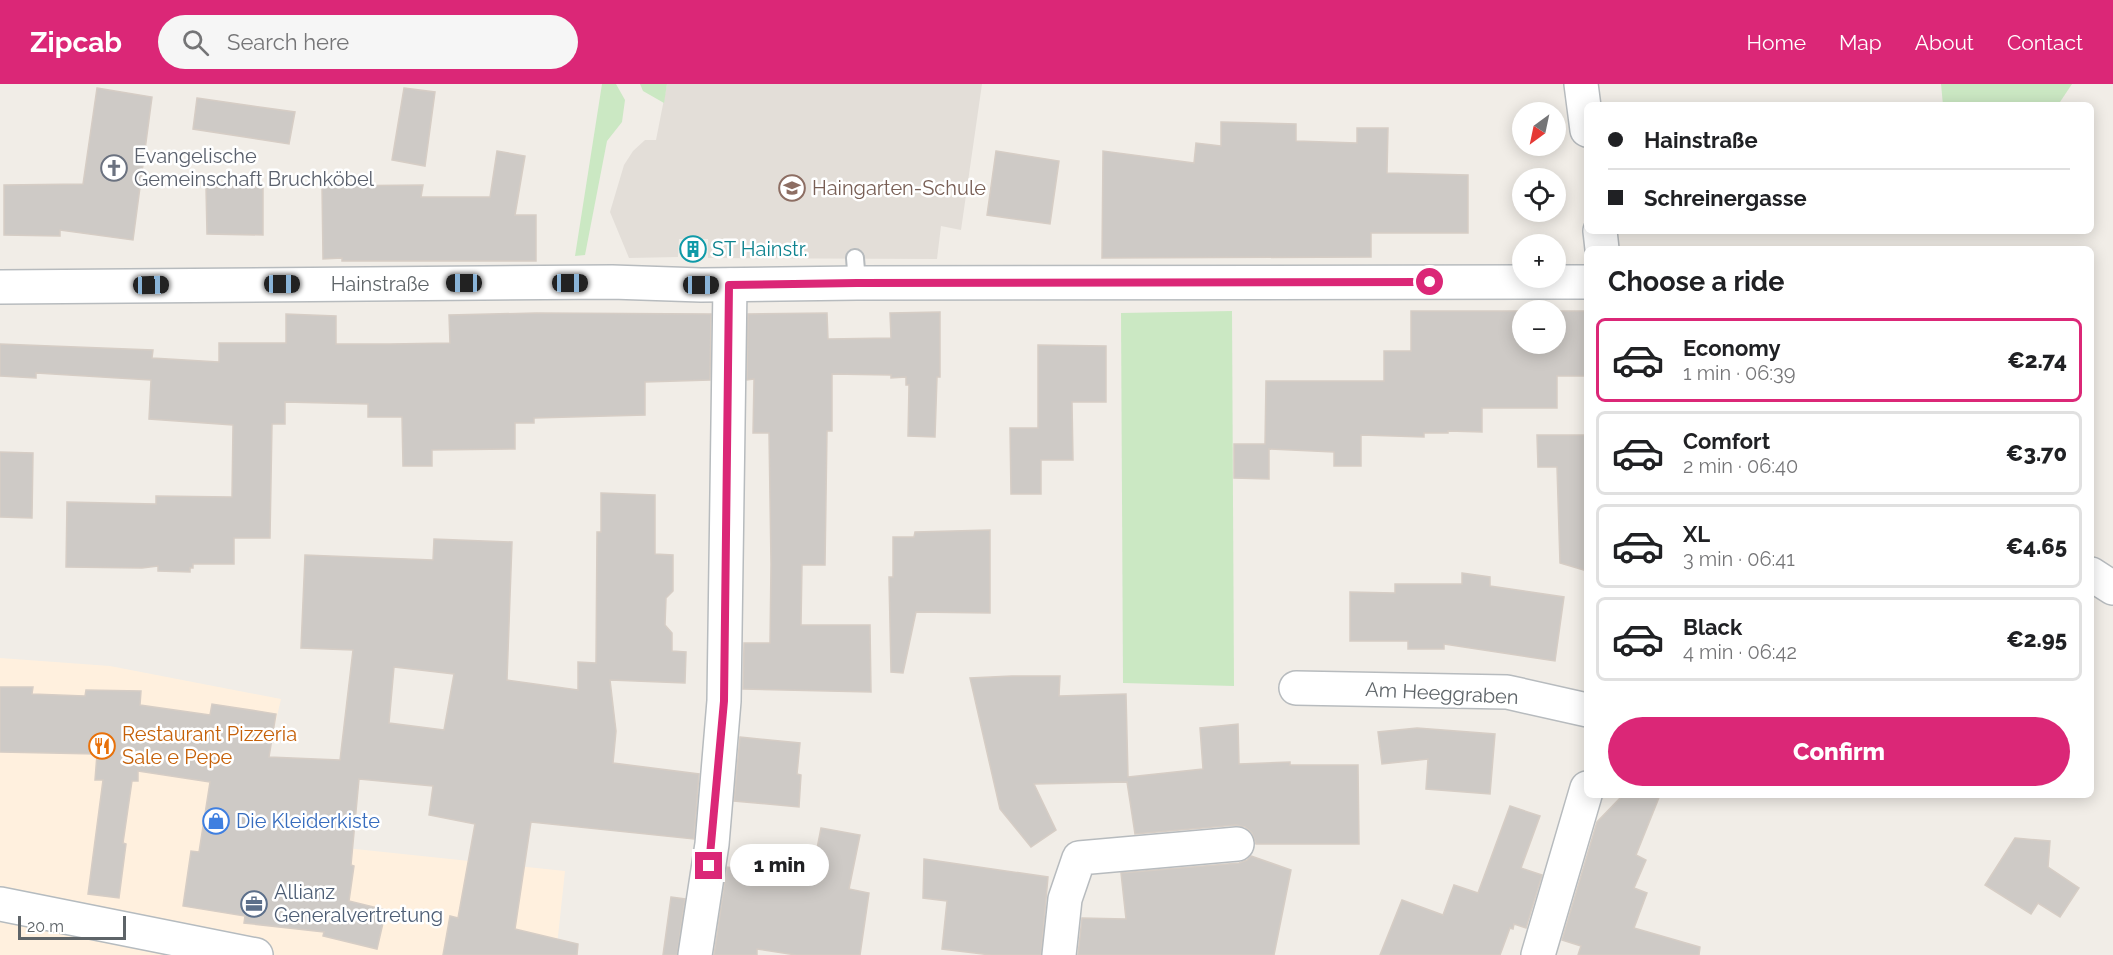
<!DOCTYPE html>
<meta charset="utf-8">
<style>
body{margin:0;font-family:Raleway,sans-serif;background:#f6f6f6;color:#202124;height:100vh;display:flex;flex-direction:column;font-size:22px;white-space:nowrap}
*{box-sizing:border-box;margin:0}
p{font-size:20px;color:#757577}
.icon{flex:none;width:33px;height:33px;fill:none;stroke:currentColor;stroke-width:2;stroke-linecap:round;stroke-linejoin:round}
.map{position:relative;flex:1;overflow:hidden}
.details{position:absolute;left:1584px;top:162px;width:510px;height:552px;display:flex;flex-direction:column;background:#fff;border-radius:9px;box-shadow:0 3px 15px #0003}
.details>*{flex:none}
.banner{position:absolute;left:1584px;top:18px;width:510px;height:132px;border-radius:9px;box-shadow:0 3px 15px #0003;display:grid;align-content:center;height:132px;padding:0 24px;background:#fff}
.needle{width:39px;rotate:213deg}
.tools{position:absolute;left:1512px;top:18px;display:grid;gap:12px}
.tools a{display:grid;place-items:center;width:54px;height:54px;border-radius:50%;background:#fff;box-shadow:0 3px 15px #0003;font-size:30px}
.scale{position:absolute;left:18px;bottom:15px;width:108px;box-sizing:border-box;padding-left:6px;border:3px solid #5e6468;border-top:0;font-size:16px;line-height:21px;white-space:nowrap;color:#5e6468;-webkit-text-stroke:4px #fff;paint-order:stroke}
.end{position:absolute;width:27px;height:27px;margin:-14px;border:8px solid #db2777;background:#fff;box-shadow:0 0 0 3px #fff}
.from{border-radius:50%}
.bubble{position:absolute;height:42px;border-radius:21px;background:#fff;box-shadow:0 3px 15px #0003;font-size:20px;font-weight:800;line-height:42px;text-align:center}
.car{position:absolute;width:18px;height:36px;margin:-18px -9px;border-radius:8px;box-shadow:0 0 4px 2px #0007;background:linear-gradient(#222 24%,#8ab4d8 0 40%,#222 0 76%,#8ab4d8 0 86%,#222 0)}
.banner b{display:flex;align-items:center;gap:21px;height:57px;font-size:22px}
.banner b+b{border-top:2px solid #e0e0e0}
.banner i{width:15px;height:15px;background:#202124}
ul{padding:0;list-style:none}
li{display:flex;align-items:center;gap:18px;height:84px;margin:0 12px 9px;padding:0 12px;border:3px solid #e0e0e0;border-radius:9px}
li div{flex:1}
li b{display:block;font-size:22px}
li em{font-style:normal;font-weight:800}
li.on{border-color:#db2777}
li>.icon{width:54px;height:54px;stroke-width:1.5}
h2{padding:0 24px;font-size:27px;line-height:72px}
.cta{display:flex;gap:12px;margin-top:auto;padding:12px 24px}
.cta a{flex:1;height:69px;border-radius:36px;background:#db2777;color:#fff;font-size:24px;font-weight:800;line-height:69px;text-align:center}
header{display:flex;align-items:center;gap:36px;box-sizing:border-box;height:84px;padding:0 30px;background:#db2777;color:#fff}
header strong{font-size:28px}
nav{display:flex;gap:33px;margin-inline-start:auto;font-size:21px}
.search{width:420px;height:54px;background:#f6f6f6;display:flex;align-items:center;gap:15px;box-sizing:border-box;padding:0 21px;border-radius:33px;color:#757577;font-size:22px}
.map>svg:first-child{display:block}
.commercial{fill:#fff0de}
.education{fill:#e3ded8}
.green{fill:#cbe8c3}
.building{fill:#cecac6;stroke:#d6cdc5;stroke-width:1.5;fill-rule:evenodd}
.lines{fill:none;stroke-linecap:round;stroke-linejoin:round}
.service-casing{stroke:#b7bbbe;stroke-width:20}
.minor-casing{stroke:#b7bbbe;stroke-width:36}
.secondary-casing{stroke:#b5bbbf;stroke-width:36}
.service{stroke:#fff;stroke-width:16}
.minor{stroke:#fff;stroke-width:33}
.secondary{stroke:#fff;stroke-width:33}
.route{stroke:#db2777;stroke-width:8}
.labels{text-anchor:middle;stroke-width:5;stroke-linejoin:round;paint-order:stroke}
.worship-label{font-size:20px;fill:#5b616d;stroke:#fff;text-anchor:start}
.education-label{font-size:20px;fill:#785e54;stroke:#fff;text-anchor:start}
.culture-label{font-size:20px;fill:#0d838f;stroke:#fff;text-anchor:start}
.street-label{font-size:20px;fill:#5e6468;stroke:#fff}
.food-label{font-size:20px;fill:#c56008;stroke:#fff;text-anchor:start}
.shop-label{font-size:20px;fill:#366cbe;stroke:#fff;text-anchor:start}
.service-label{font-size:20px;fill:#4e5e75;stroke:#fff;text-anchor:start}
</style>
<header>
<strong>Zipcab</strong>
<div class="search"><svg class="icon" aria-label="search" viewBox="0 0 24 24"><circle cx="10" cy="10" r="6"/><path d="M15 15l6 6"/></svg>Search here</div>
<nav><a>Home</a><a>Map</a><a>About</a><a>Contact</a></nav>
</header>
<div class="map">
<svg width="2113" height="871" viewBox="0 0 2113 871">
<rect width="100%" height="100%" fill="#f1ede7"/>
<!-- commercial -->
<path class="commercial" d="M0,574L110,582L281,615L257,718L317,761L565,787L556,871H0Z"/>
<!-- education -->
<path class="education" d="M667,0H982L961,146L941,142L937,175L708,174V155H679L678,173L629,174L610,128L624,81L633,67L645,56H656Z"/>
<!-- green -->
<g class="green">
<path d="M602,0H616L625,16L622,38L607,57L585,171L575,172Z"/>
<path d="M640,0H667L664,19L643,7Z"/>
<path d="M1941,0H2072L2058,21H1943Z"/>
<path d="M1232,227L1234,602L1123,599L1121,229Z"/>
</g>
<!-- building -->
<g class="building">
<path d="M97,4L152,13L133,156L60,146V152L4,151V101L83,100Z"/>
<path d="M404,4L435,8L425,82L392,76Z"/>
<path d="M197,14L295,28L289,60L193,45Z"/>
<path d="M1221,38L1296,40V57L1357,59V44H1388L1387,89L1468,91V149H1371V173L1102,174L1103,67L1194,79L1196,59L1221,62Z"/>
<path d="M497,67L525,72L515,131H536V177H342V174L323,175L322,102L423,101L421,113H490Z"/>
<path d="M996,67L1059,77L1050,140L987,131Z"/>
<path d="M206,103H263V151L207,150Z"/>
<path d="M1411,227H1522V260H1556V227H1587V292H1557V324H1482V348L1448,347V349H1424V353L1361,351V382H1334V368L1269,365V395L1234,394V360H1265L1266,297H1384V267H1411Z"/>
<path d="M940,228V293H937L935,353L908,352L909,301H906V293L891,294V291L832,290V347H827L825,481H802L801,541H870L871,608L743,605L744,559H770L771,480L769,349H753L754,295L747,296L748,230L827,229L828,255L891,254L890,229Z"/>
<path d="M536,229L711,230L710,296L645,298V331L534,334V339H515V365L432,366V382H403L402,333H368V320L285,318V340H272L270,454H234V480H193V484H190V488L158,487V482L142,484L66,483L67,418L156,420V412L232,413L233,341L149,335L151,296L36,289V294L0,292V260L153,266L152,274L219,278V259H286V230L336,232V260H390L450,259L449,231Z"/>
<path d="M1038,261L1106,262V318H1072L1073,376H1041V410H1011L1010,344H1038Z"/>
<path d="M1537,351H1587V487L1560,479L1557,383H1538Z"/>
<path d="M0,368L33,369L32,434L0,433Z"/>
<path d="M601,409L655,411V470L673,471V507L666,514L665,541L672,549V567L686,568L685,599L610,596L616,647L613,679L699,690L694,755L531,738L515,845L578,860L577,871H443L450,832L458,834L475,740L429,731L433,702L359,695L351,781L354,782L349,817L386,826L377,865L323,852L324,848L244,839L245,832L183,822L191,767L199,768L210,698L138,687V697H132L123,759L126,760L119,814L88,810L103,696H95L97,670L0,668V603H33L32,610L85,612L86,606L141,607L140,621L210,631L212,620L276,630L269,673L340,676L353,566L301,564L305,471L433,476L434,455L512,458L507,596L578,606V578L596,579L597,448H601ZM394,583L454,590L444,646L389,639Z"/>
<path d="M990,446V529L916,528L903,589L891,588L889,493H893V453H914L915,448Z"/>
<path d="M1462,489L1490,493V502L1564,513L1555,577L1444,560V565H1408V557H1350V508L1395,509V500H1462Z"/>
<path d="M1012,592H1060L1059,612L1126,610L1128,693L1203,685L1200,644L1238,640L1239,680L1290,678V681H1358L1359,760H1256L1252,749L1245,743L1236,741L1135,750L1127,698L1034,700L1056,746L1031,763L1000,725L970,594Z"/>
<path d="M1417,644L1495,650L1490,710L1426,705L1428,675L1382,680L1378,648Z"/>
<path d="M740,653L800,659L797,690L801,691L799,723L734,717Z"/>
<path d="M1623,711H1660L1636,771L1646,776L1634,804L1647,809L1634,844L1700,863L1699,871H1578L1581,862L1562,856L1597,738Z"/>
<path d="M1510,722L1540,732L1521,784L1542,791L1526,844L1514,840L1513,845L1510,844L1500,871H1380L1402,816L1443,831L1454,801L1478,809Z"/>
<path d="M821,744L860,751L849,805L869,809L860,871H796L757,865V871H714L727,783L811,795Z"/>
<path d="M2015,754L2050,757L2048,783L2079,804L2060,833L2038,819L2031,830L1985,801Z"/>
<path d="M1251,772L1291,786L1274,871H1078L1082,834L1126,835L1121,789L1239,779L1247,776Z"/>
<path d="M924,775L1048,793L1041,871H991L942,865L947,817L923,814Z"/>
<path d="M671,813L685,815L677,871H663Z"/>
</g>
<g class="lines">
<!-- service casing -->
<g class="service-casing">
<path id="service" d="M855,174L857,199"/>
</g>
<!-- minor casing -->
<g class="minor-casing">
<g id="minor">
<path d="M1581,0L1587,46"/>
<path d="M1600,147L1602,165"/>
<path d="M0,203L612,198L701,201L857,199L1587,198"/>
<path d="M2091,490L2113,504"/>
<path d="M1296,604L1507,608L1587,626"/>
<path d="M695,871L712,760L724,617L730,201"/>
<path d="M1059,871L1065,815L1079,774L1237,760"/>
<path d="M1538,871L1587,704"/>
</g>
</g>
<!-- secondary casing -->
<g class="secondary-casing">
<path id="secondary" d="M0,820L256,871"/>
</g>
<!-- service -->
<use href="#service" class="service"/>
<!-- minor -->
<use href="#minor" class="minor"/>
<!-- secondary -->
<use href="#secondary" class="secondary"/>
</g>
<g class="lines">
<!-- route -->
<path class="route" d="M709,782L724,617L729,201L857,199L1430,198"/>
</g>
<!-- icons -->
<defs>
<g id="church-ring" transform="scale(1.35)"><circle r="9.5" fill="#fff" stroke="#6b7280" stroke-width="1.5"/><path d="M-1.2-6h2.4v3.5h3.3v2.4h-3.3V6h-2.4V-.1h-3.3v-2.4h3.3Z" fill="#6b7280"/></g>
<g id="school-ring" transform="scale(1.35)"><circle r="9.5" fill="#fff" stroke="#8d6e63" stroke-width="1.5"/><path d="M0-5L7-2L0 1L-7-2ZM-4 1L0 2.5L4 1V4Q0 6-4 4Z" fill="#8d6e63"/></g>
<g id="building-ring" transform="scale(1.35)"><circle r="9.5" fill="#fff" stroke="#0f9aa8" stroke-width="1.5"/><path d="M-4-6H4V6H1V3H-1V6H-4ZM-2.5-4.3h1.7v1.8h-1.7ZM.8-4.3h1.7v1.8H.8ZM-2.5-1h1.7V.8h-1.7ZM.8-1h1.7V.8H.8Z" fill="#0f9aa8"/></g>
<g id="restaurant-ring" transform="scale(1.35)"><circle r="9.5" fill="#fff" stroke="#e8710a" stroke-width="1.5"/><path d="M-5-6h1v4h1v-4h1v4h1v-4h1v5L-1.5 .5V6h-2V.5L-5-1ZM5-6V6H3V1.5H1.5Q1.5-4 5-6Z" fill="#e8710a"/></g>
<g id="shop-ring" transform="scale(1.35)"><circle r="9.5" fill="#fff" stroke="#3f7fe0" stroke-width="1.5"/><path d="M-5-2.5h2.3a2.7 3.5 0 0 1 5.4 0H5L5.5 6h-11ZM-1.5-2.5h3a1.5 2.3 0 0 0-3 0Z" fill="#3f7fe0"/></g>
<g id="office-ring" transform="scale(1.35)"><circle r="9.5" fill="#fff" stroke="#5c6f8a" stroke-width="1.5"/><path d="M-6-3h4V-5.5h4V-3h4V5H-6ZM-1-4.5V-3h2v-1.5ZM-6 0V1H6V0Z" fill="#5c6f8a"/></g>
</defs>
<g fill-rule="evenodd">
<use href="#church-ring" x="114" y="84"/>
<use href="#school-ring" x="792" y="104"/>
<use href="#building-ring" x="693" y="165"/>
<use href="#restaurant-ring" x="102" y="662"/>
<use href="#shop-ring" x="216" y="737"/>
<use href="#office-ring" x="254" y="820"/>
</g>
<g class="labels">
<!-- worship labels -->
<g class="worship-label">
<text x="134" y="79">Evangelische<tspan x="134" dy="23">Gemeinschaft Bruchköbel</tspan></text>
</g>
<!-- education labels -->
<g class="education-label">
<text x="812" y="111">Haingarten-Schule</text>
</g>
<!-- culture labels -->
<g class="culture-label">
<text x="712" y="172">ST Hainstr.</text>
</g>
<!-- street labels -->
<g class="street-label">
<text x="380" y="207">Hainstraße</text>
<text transform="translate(1442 609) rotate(3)" y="7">Am Heeggraben</text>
</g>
<!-- food labels -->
<g class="food-label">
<text x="122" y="657">Restaurant Pizzeria<tspan x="122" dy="23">Sale e Pepe</tspan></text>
</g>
<!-- shop labels -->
<g class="shop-label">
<text x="236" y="744">Die Kleiderkiste</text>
</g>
<!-- service labels -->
<g class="service-label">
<text x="274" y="815">Allianz<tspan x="274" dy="23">Generalvertretung</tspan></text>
</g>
</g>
</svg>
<div class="tools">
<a><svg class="needle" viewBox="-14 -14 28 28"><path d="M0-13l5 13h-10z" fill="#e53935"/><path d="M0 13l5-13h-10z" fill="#757577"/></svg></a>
<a><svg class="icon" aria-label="locate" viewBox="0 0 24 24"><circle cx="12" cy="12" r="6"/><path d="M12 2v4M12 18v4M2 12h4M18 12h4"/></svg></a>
<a>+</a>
<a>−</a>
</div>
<div class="scale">20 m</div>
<i class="end from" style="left:1430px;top:198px"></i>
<i class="end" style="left:709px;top:782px"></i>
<div class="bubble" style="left:730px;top:760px;width:99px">1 min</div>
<i class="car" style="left:464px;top:199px;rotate:270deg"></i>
<i class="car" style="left:570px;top:199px;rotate:90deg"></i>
<i class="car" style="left:282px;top:200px;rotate:90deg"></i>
<i class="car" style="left:151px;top:201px;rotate:89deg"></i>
<i class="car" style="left:701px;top:201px;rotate:90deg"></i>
<div class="banner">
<b><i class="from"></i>Hainstraße</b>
<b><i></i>Schreinergasse</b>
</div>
<section class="details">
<h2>Choose a ride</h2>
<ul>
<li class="on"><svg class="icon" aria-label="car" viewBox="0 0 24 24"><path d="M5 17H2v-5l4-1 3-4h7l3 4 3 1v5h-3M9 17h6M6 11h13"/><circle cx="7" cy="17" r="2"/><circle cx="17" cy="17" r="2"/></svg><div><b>Economy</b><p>1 min · 06:39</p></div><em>€2.74</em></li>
<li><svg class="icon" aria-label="car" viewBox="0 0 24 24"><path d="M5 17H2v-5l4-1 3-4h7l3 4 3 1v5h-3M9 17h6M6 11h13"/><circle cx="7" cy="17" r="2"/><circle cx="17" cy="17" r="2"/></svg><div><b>Comfort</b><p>2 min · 06:40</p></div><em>€3.70</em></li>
<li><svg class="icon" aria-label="car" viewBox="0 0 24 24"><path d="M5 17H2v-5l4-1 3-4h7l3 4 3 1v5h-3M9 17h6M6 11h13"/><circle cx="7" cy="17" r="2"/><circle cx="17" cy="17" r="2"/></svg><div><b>XL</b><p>3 min · 06:41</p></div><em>€4.65</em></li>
<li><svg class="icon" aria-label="car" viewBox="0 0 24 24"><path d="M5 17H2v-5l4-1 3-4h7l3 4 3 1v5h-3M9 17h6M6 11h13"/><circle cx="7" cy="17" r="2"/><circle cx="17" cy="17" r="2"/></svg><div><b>Black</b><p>4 min · 06:42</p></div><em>€2.95</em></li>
</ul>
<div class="cta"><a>Confirm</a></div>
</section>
</div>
